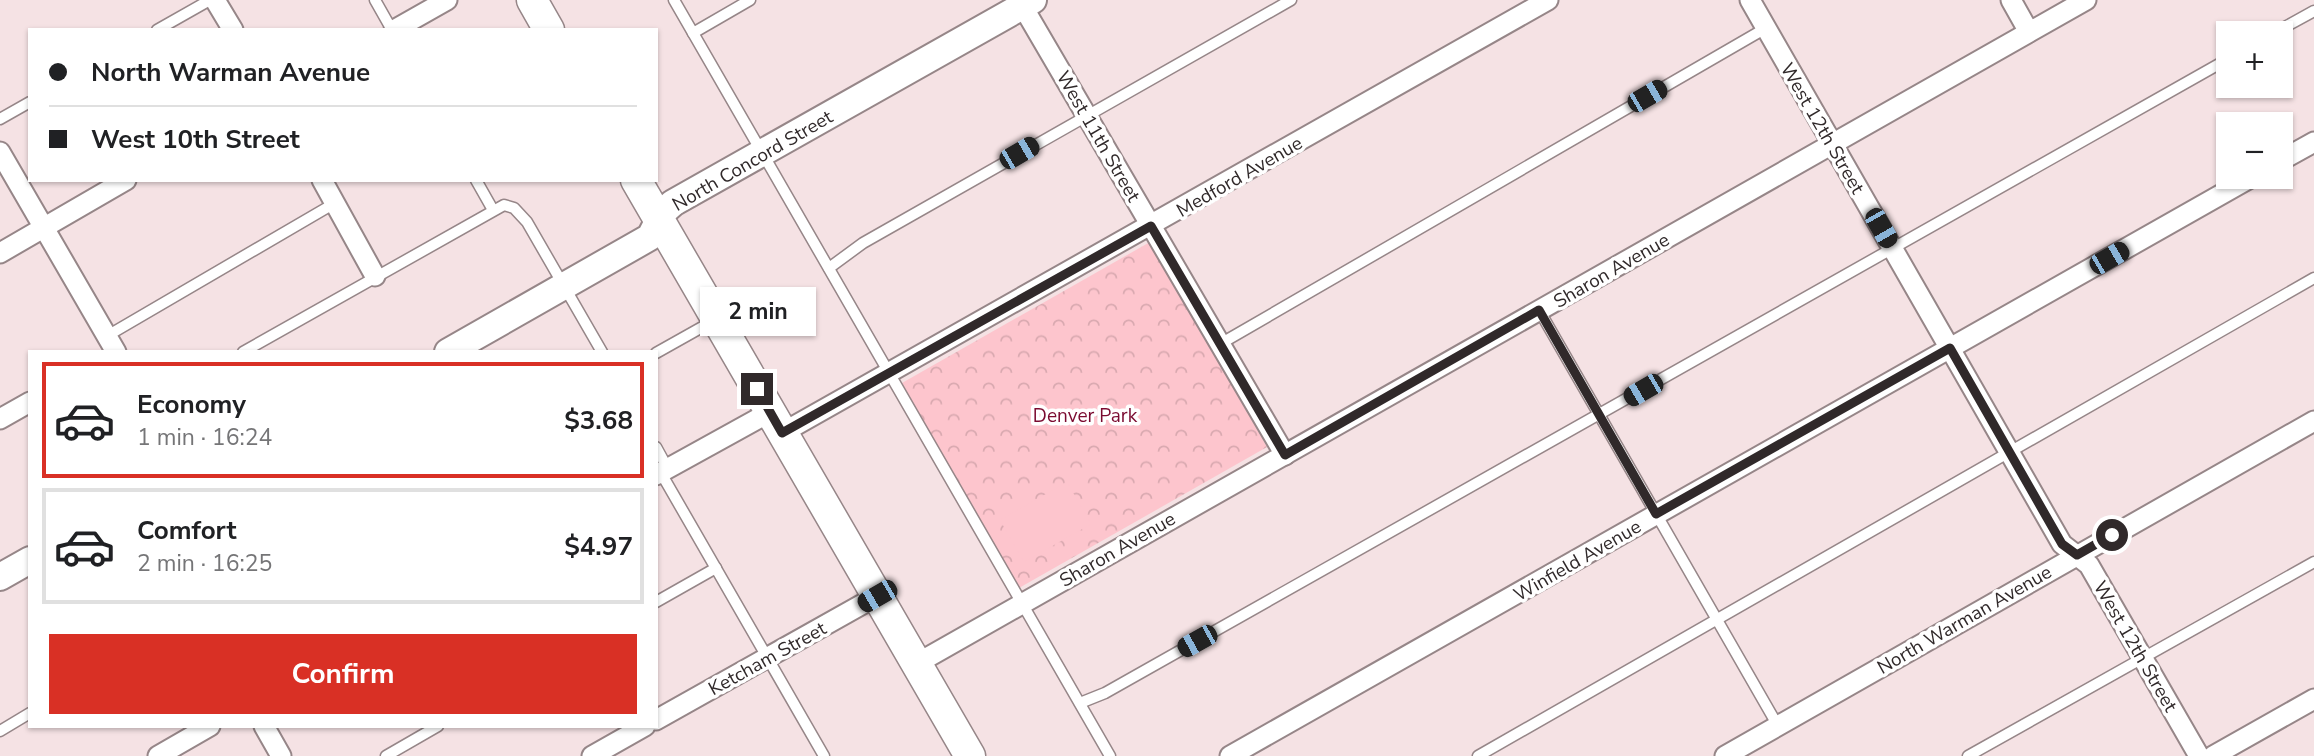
<!DOCTYPE html>
<meta charset="utf-8">
<style>
body{margin:0;font-family:"Nunito Sans",sans-serif;background:#f6f6f6;color:#202124;height:100vh;display:flex;flex-direction:column;font-size:26px;white-space:nowrap}
*{box-sizing:border-box;margin:0}
p{font-size:23px;color:#757577}
.icon{flex:none;width:38px;height:38px;fill:none;stroke:currentColor;stroke-width:2;stroke-linecap:round;stroke-linejoin:round}
.map{position:relative;flex:1;overflow:hidden}
.drawer{position:absolute;left:28px;top:350px;width:630px;height:378px;display:flex;flex-direction:column;background:#fff;border-radius:0px;box-shadow:0 2px 5px #0004}
.drawer>*{flex:none}
.top-card{position:absolute;left:28px;top:28px;width:630px;height:154px;border-radius:0px;box-shadow:0 2px 5px #0004;display:grid;align-content:center;height:154px;padding:0 21px;background:#fff}
.tools{position:absolute;left:2216px;top:21px;display:grid;gap:14px}
.tools a{display:grid;place-items:center;width:77px;height:77px;border-radius:0px;background:#fff;box-shadow:0 2px 5px #0004;font-size:35px}
.end{position:absolute;width:32px;height:32px;margin:-16px;border:9px solid #30292a;background:#fff;box-shadow:0 0 0 4px #fff}
.from{border-radius:50%}
.bubble{position:absolute;height:49px;border-radius:0px;background:#fff;box-shadow:0 2px 5px #0004;font-size:23px;font-weight:700;line-height:49px;text-align:center}
.car{position:absolute;width:21px;height:42px;margin:-21px -10px;border-radius:9px;box-shadow:0 0 5px 2px #0007;background:linear-gradient(#222 24%,#8ab4d8 0 40%,#222 0 76%,#8ab4d8 0 86%,#222 0)}
.top-card b{display:flex;align-items:center;gap:24px;height:66px;font-size:26px}
.top-card b+b{border-top:2px solid #e0e0e0}
.top-card i{width:18px;height:18px;background:#202124}
ul{padding:12px 0 0;list-style:none}
li{display:flex;align-items:center;gap:21px;height:116px;margin:0 14px 10px;padding:0 7px;border:4px solid #e0e0e0;border-radius:0px}
li div{flex:1}
li b{display:block;font-size:26px}
li em{font-style:normal;font-weight:700}
li.current{border-color:#d93025}
li>.icon{width:63px;height:63px;stroke-width:1.5}
.cta{display:flex;gap:14px;margin-top:auto;padding:14px 21px}
.cta a{flex:1;height:80px;border-radius:0px;background:#d93025;color:#fff;font-size:28px;font-weight:700;line-height:80px;text-align:center}
.map>svg:first-child{display:block}
.park{fill:url(#park-crowns)}
.pitch{fill:#fdc5cd}
.lines{fill:none;stroke-linecap:round;stroke-linejoin:round}
.service-casing{stroke:#968688;stroke-width:13}
.minor-casing{stroke:#968688;stroke-width:23}
.secondary-casing{stroke:#968688;stroke-width:30}
.primary-casing{stroke:#968688;stroke-width:33}
.service{stroke:#fff;stroke-width:10}
.minor{stroke:#fff;stroke-width:19}
.secondary{stroke:#fff;stroke-width:26}
.primary{stroke:#fff;stroke-width:30}
.route{stroke:#30292a;stroke-width:9}
.labels{text-anchor:middle;stroke-width:7;stroke-linejoin:round;paint-order:stroke}
.street-label{font-size:19px;fill:#30292a;stroke:#fff}
.park-label{font-size:19px;fill:#7a0a30;stroke:#fff}
</style>
<div class="map">
<svg width="2314" height="756" viewBox="0 0 2314 756">
<defs>
<pattern id="park-crowns" width="20" height="18" patternUnits="userSpaceOnUse" patternTransform="scale(1.75)"><rect width="20" height="18" fill="#fdc5cd"/><path d="M2 6a3 3 0 1 1 6 0M12 15a3 3 0 1 1 6 0" fill="none" stroke="#d9a9b0"/></pattern>
</defs>
<rect width="100%" height="100%" fill="#f5e2e4"/>
<!-- park -->
<path class="park" d="M1150,242L1267,447L1019,588L902,383Z"/>
<!-- pitch -->
<path class="pitch" d="M1067,482L1091,524L1024,562L1000,520Z"/>
<g class="lines">
<!-- service casing -->
<g class="service-casing">
<g id="service">
<path d="M375,0L392,30"/>
<path d="M674,0L1110,756"/>
<path d="M157,30L210,0"/>
<path d="M693,33L750,0"/>
<path d="M2274,33L2314,11"/>
<path d="M0,119L30,102"/>
<path d="M476,180L493,210"/>
<path d="M829,268L863,243L1291,0"/>
<path d="M1539,310L1778,726"/>
<path d="M107,336L335,203"/>
<path d="M1220,344L1766,28"/>
<path d="M243,352L504,205L514,208L527,222L602,352"/>
<path d="M656,353L713,321"/>
<path d="M656,447L668,469"/>
<path d="M661,473L824,756"/>
<path d="M656,602L716,568"/>
<path d="M1080,703L1105,693L2228,59"/>
<path d="M0,731L30,713"/>
<path d="M386,756L438,726"/>
<path d="M1478,756L2314,278"/>
<path d="M1968,756L2314,562"/>
</g>
</g>
<!-- minor casing -->
<g class="minor-casing">
<g id="minor">
<path d="M215,0L233,30"/>
<path d="M1019,0L1285,455"/>
<path d="M1750,0L2062,544L2089,565L2199,756"/>
<path d="M2011,0L2029,32"/>
<path d="M394,30L447,0"/>
<path d="M0,152L116,352"/>
<path d="M2280,161L2314,142"/>
<path d="M322,180L375,276"/>
<path d="M0,253L126,180"/>
<path d="M0,419L30,402"/>
<path d="M782,433L1548,0"/>
<path d="M656,475L770,412"/>
<path d="M916,664L2086,0"/>
<path d="M656,720L877,596"/>
<path d="M264,726L281,756"/>
<path d="M158,756L210,726"/>
<path d="M592,756L645,726"/>
<path d="M1230,756L2252,177"/>
<path d="M1725,756L2314,421"/>
<path d="M2213,756L2314,699"/>
</g>
</g>
<!-- secondary casing -->
<g class="secondary-casing">
<g id="secondary">
<path d="M448,352L650,237L663,212L673,203L1033,0"/>
<path d="M0,577L30,560"/>
</g>
</g>
<!-- primary casing -->
<g class="primary-casing">
<g id="primary">
<path d="M532,0L549,30"/>
<path d="M636,180L970,756"/>
</g>
</g>
<!-- service -->
<use href="#service" class="service"/>
<!-- minor -->
<use href="#minor" class="minor"/>
<!-- secondary -->
<use href="#secondary" class="secondary"/>
<!-- primary -->
<use href="#primary" class="primary"/>
</g>
<g class="lines">
<!-- route -->
<path class="route" d="M757,389L782,433L1151,226L1285,455L1539,310L1656,514L1950,348L2062,544L2077,555L2112,535"/>
</g>
<g class="labels">
<!-- street labels -->
<g class="street-label">
<text transform="translate(1823 128) rotate(60)" y="7">West 12th Street</text>
<text transform="translate(1099 136) rotate(60)" y="7">West 11th Street</text>
<text transform="translate(752 160) rotate(-30)" y="7">North Concord Street</text>
<text transform="translate(1239 176) rotate(-30)" y="7">Medford Avenue</text>
<text transform="translate(1611 270) rotate(-30)" y="7">Sharon Avenue</text>
<text transform="translate(1117 549) rotate(-30)" y="7">Sharon Avenue</text>
<text transform="translate(1577 560) rotate(-30)" y="7">Winfield Avenue</text>
<text transform="translate(1964 619) rotate(-30)" y="7">North Warman Avenue</text>
<text transform="translate(2136 646) rotate(60)" y="7">West 12th Street</text>
<text transform="translate(767 658) rotate(-29)" y="7">Ketcham Street</text>
</g>
<!-- park labels -->
<g class="park-label">
<text x="1085" y="422">Denver Park</text>
</g>
</g>
</svg>
<div class="tools">
<a>+</a>
<a>−</a>
</div>
<i class="end from" style="left:2112px;top:535px"></i>
<i class="end" style="left:757px;top:389px"></i>
<div class="bubble" style="left:700px;top:287px;width:116px">2 min</div>
<i class="car" style="left:1647px;top:96px;rotate:60deg"></i>
<i class="car" style="left:1019px;top:153px;rotate:60deg"></i>
<i class="car" style="left:1881px;top:228px;rotate:150deg"></i>
<i class="car" style="left:2109px;top:258px;rotate:60deg"></i>
<i class="car" style="left:1643px;top:390px;rotate:240deg"></i>
<i class="car" style="left:877px;top:596px;rotate:240deg"></i>
<i class="car" style="left:1197px;top:641px;rotate:241deg"></i>
<div class="top-card">
<b><i class="from"></i>North Warman Avenue</b>
<b><i></i>West 10th Street</b>
</div>
<section class="drawer">
<ul>
<li class="current"><svg class="icon" aria-label="car" viewBox="0 0 24 24"><path d="M5 17H2v-5l4-1 3-4h7l3 4 3 1v5h-3M9 17h6M6 11h13"/><circle cx="7" cy="17" r="2"/><circle cx="17" cy="17" r="2"/></svg><div><b>Economy</b><p>1 min · 16:24</p></div><em>$3.68</em></li>
<li><svg class="icon" aria-label="car" viewBox="0 0 24 24"><path d="M5 17H2v-5l4-1 3-4h7l3 4 3 1v5h-3M9 17h6M6 11h13"/><circle cx="7" cy="17" r="2"/><circle cx="17" cy="17" r="2"/></svg><div><b>Comfort</b><p>2 min · 16:25</p></div><em>$4.97</em></li>
</ul>
<div class="cta"><a>Confirm</a></div>
</section>
</div>
